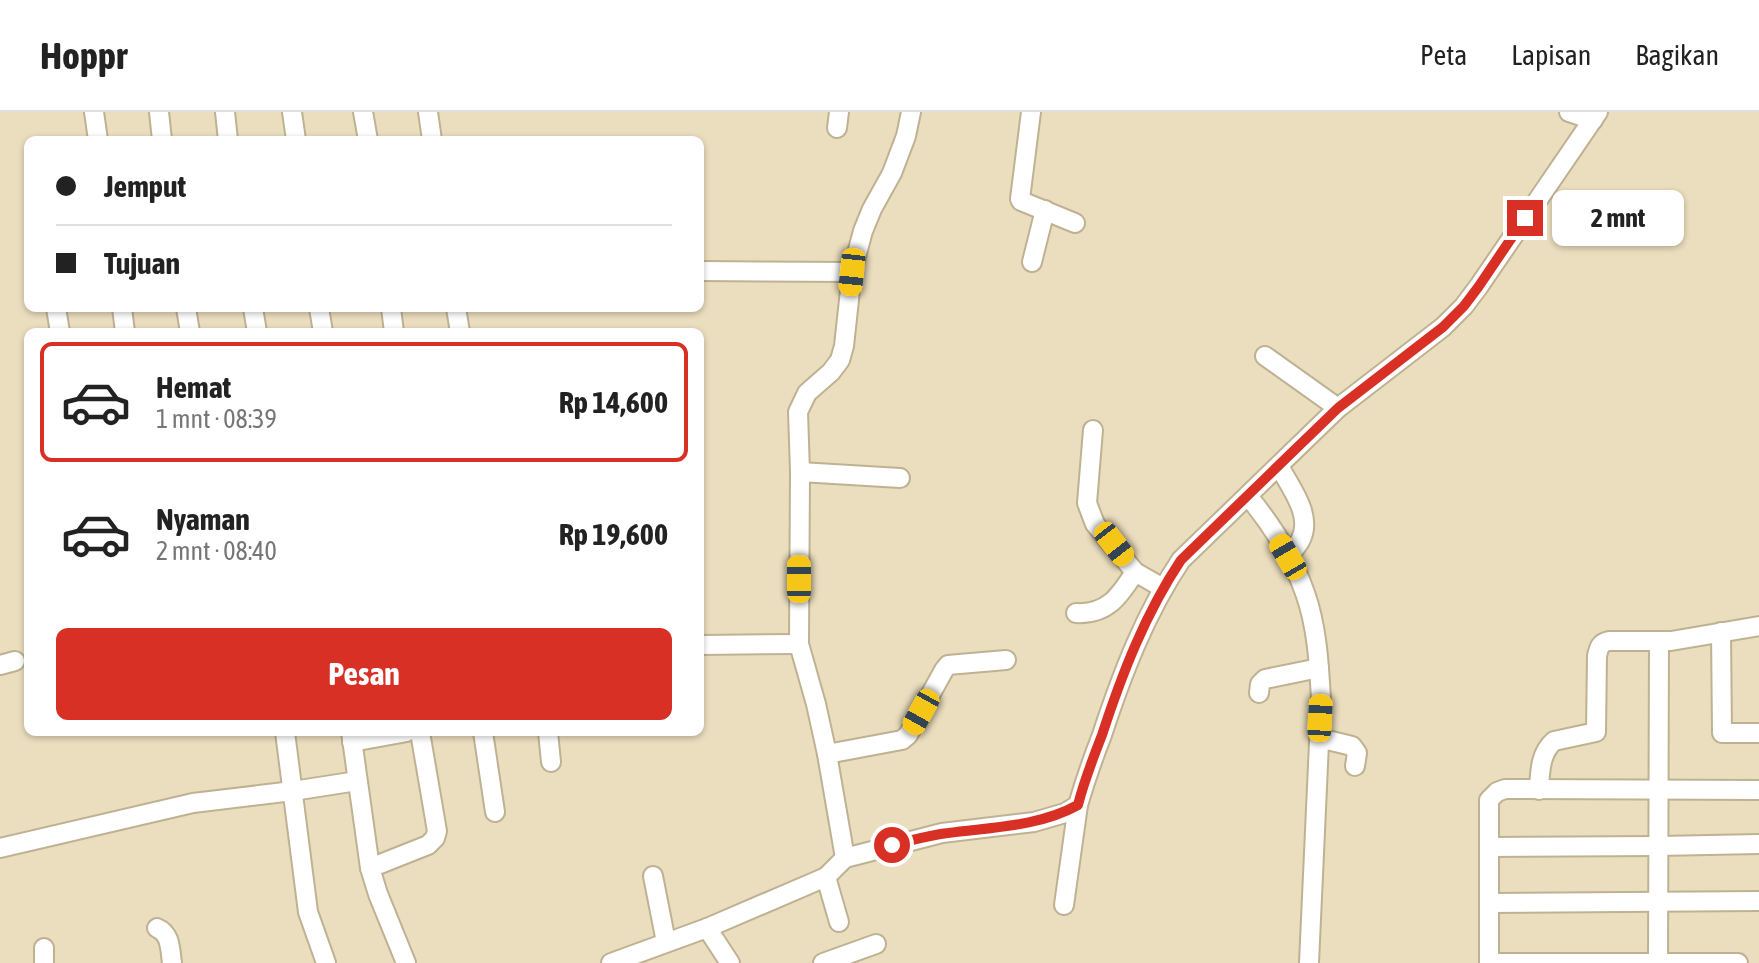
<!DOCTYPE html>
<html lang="id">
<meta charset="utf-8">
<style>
body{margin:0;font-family:"Asap Condensed",sans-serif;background:#f2f2f2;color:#222;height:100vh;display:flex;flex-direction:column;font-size:30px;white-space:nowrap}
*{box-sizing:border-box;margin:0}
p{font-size:26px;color:#767676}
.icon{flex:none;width:44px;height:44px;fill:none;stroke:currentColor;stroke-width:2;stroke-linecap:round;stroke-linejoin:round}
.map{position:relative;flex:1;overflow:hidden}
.drawer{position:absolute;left:24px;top:216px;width:680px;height:408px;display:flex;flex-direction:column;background:#fff;border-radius:12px;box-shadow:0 2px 6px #0004}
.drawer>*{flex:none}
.top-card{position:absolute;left:24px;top:24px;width:680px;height:176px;border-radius:12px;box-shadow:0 2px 6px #0004;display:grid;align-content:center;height:176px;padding:0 32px;background:#fff}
.end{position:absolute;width:36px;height:36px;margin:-18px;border:10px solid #d93025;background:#fff;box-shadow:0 0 0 4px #fff}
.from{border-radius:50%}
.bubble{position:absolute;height:56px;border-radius:12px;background:#fff;box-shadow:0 2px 6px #0004;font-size:26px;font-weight:700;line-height:56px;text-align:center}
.car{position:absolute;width:24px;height:48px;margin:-24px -12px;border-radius:10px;box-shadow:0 0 6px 2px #0007;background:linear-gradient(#f5c518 24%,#345 0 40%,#f5c518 0 76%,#345 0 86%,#f5c518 0)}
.top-card b{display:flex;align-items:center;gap:28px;height:76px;font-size:30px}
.top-card b+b{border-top:2px solid #e0e0e0}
.top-card i{width:20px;height:20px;background:#222}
ul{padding:14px 0 0;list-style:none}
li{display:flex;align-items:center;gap:24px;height:120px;margin:0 16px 12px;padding:0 16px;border:4px solid transparent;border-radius:12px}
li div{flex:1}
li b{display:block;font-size:30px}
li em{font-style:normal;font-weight:700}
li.on{border-color:#d93025}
li>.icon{width:72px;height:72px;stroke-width:1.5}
.cta{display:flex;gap:16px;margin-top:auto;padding:16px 32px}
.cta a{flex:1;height:92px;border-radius:12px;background:#d93025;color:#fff;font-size:32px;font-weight:700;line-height:92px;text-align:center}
header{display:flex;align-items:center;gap:48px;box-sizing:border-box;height:112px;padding:0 40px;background:#fff;border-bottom:2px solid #e0e0e0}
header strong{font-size:38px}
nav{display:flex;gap:44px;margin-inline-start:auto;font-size:28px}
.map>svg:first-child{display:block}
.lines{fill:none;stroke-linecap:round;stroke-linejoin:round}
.minor-casing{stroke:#bfb293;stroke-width:22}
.minor{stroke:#fff;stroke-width:18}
.route{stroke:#d93025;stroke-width:10}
</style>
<header>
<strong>Hoppr</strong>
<nav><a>Peta</a><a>Lapisan</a><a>Bagikan</a></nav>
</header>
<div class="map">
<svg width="1759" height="851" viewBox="0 0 1759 851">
<rect width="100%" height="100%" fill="#ebdebe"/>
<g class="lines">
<!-- minor casing -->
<g class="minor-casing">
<g id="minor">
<path d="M94,0L98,28"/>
<path d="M159,0L162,28"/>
<path d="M225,0L228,28"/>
<path d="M292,0L296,28"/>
<path d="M363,0L368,28"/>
<path d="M428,0L432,28"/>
<path d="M1031,0L1020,87L1021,89L1075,111"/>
<path d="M1569,0L1593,8"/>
<path d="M837,16L839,0"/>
<path d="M1032,150L1045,98"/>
<path d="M700,159L852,160"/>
<path d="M56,196L60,220"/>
<path d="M122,196L125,220"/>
<path d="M186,196L190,220"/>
<path d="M253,196L257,220"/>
<path d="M319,196L323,220"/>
<path d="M391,196L394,220"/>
<path d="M456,196L460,220"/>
<path d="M1265,244L1338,296"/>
<path d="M1093,318L1087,391L1095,412L1135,460L1163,476"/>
<path d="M1279,354C1290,375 1314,404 1300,429C1297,434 1292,440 1288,445"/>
<path d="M800,360L900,366"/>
<path d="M1248,384C1271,412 1293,446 1305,481C1317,514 1319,552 1321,587L1309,851"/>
<path d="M1076,501C1108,503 1120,483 1135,460"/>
<path d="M1721,520L1722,621H1759"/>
<path d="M700,533L799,532"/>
<path d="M0,553L15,549"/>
<path d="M1259,581L1260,572L1265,567L1319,556"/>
<path d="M285,620L308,800L326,851"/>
<path d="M351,620L370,756L378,782L406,851"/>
<path d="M483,620L495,700"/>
<path d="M548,620L551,650"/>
<path d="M1319,626L1352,634L1357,641L1355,654"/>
<path d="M352,630L407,620"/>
<path d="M827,642L902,628L908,623L944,558L948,553L1006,548"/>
<path d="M1539,678C1540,660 1540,641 1554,629L1596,620L1597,544C1599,535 1600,531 1609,529H1671L1759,514"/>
<path d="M1490,735L1659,734L1759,732"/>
<path d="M0,736L193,691L293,679L357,669"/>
<path d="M845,746L827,642L816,592L799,532L800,360L798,300L807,281L831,260L840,248L844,234L852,160L863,119L872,97L892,61L906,24L911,0"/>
<path d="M370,756L428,733L435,726L437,719L420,620"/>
<path d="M653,764L666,830"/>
<path d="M826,765L839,810"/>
<path d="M1490,791L1759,789"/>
<path d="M1064,793L1078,693"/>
<path d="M157,816C171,822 170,837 172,851"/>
<path d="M707,816L730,851"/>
<path d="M44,836V851"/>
<path d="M611,851L707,816L826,765L845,746L942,721L1034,710L1065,701L1078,693C1085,669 1093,646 1102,623C1122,562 1145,502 1181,448L1338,296L1443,215L1464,194L1479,174L1598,0"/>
<path d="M823,851L876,832"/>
<path d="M1489,851V688L1497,680L1505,677L1759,678"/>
<path d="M1489,851H1738"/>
<path d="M1658,851L1659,530"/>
</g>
</g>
<!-- minor -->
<use href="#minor" class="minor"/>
</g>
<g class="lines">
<!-- route -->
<path class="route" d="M892,733C910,729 929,723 948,721C992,715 1038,715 1078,693C1084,669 1093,646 1102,623C1122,562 1145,502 1181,448L1338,296L1443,215L1464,194L1479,174L1525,106"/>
</g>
</svg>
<i class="end from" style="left:892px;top:733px"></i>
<i class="end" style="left:1525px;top:106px"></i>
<div class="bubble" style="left:1552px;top:78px;width:132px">2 mnt</div>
<i class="car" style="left:852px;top:160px;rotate:186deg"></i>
<i class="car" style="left:1114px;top:432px;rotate:142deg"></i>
<i class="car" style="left:1288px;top:445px;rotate:330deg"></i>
<i class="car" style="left:799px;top:467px;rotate:0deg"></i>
<i class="car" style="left:921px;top:600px;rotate:209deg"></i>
<i class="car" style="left:1320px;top:606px;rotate:3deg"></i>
<div class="top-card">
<b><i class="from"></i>Jemput</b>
<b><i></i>Tujuan</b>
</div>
<section class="drawer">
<ul>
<li class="on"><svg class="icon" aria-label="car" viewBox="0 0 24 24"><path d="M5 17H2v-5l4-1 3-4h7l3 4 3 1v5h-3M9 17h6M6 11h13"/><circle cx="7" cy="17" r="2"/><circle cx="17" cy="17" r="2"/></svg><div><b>Hemat</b><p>1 mnt · 08:39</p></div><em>Rp 14,600</em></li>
<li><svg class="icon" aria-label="car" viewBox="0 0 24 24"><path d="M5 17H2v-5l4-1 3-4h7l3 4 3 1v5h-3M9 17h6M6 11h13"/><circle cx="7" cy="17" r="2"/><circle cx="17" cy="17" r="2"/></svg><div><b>Nyaman</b><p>2 mnt · 08:40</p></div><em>Rp 19,600</em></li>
</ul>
<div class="cta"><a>Pesan</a></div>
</section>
</div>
